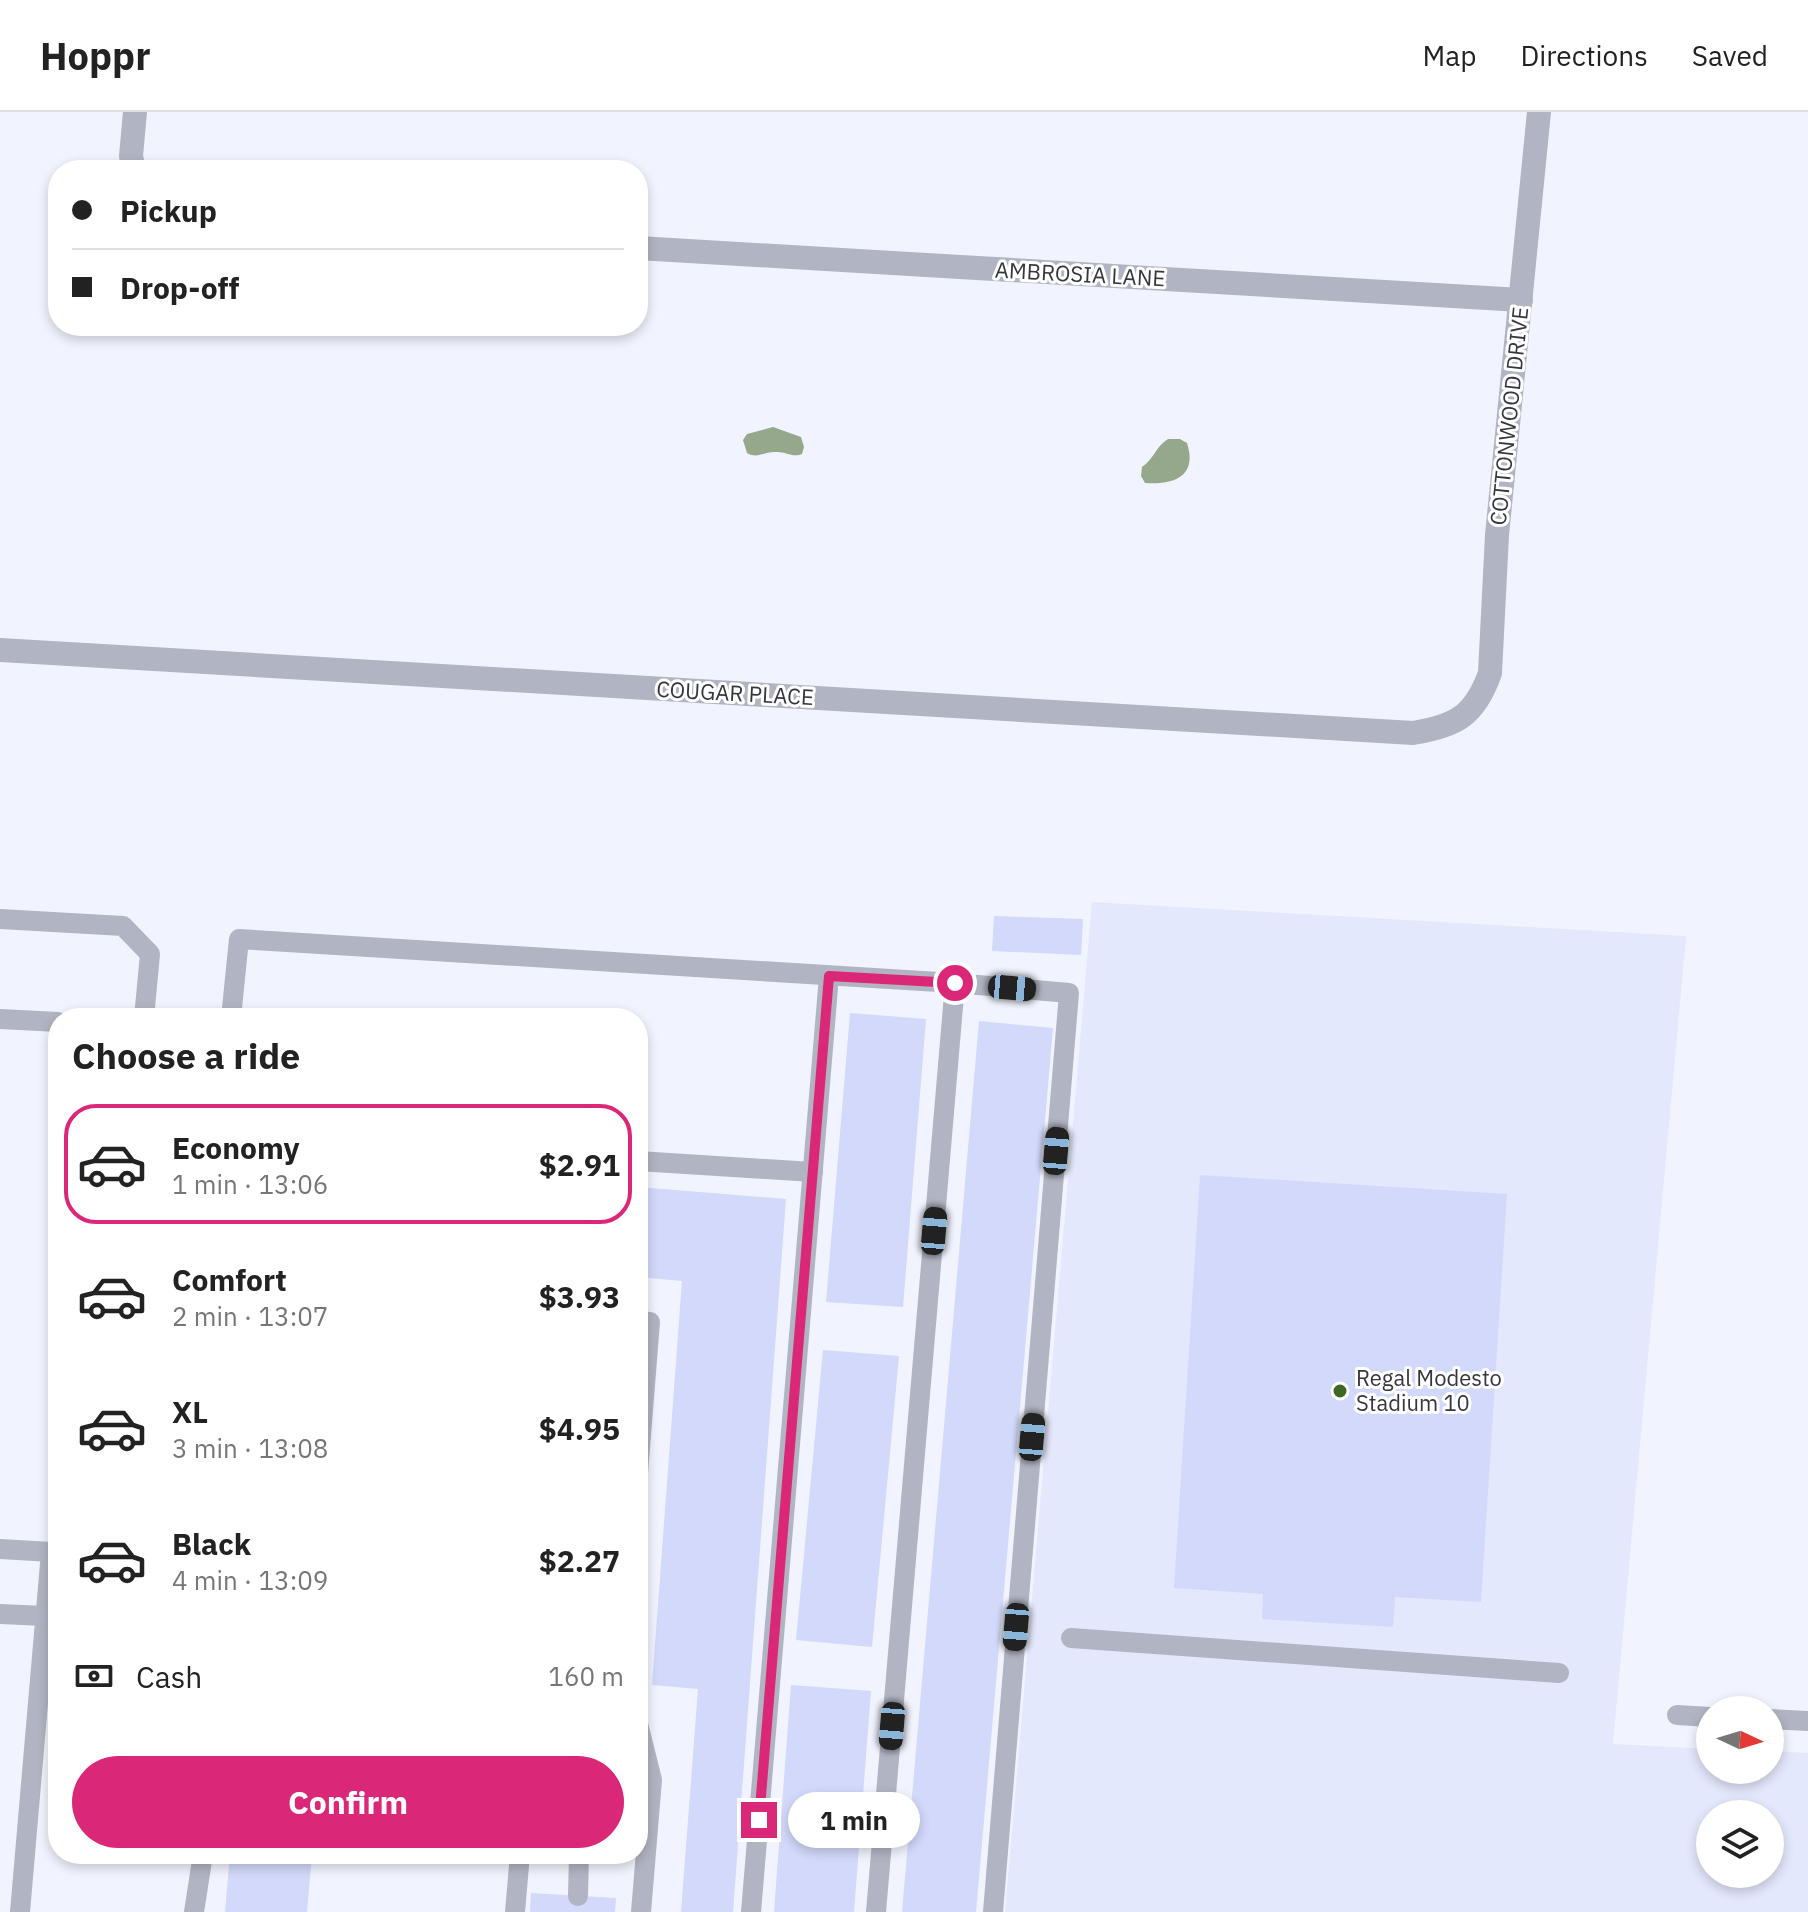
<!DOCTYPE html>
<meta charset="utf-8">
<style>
body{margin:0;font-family:"IBM Plex Sans",sans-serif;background:#f2f2f2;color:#222;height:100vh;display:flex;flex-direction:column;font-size:30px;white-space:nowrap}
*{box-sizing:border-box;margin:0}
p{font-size:26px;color:#767676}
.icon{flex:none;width:44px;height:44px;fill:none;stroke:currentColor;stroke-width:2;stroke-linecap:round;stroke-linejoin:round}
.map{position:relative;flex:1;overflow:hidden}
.drawer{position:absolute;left:48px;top:896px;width:600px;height:856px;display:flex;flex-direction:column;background:#fff;border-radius:32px;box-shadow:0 4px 12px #0003}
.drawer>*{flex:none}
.guide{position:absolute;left:48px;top:48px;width:600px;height:176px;border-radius:32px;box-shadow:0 4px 12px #0003;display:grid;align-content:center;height:176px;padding:0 24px;background:#fff}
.needle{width:52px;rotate:94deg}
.fabs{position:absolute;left:1696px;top:1584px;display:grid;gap:16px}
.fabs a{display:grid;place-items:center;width:88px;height:88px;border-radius:50%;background:#fff;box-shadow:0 4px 12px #0003;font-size:40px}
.end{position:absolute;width:36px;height:36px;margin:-18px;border:10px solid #db2777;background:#fff;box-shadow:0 0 0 4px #fff}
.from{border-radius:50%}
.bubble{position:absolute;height:56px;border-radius:28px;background:#fff;box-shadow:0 4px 12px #0003;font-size:26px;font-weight:700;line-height:56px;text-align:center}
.car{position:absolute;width:24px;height:48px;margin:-24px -12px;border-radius:10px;box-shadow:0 0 6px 2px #0007;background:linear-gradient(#222 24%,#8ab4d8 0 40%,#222 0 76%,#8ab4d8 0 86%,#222 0)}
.guide b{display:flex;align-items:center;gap:28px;height:76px;font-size:30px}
.guide b+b{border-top:2px solid #e0e0e0}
.guide i{width:20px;height:20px;background:#222}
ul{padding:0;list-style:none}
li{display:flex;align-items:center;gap:24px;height:120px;margin:0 16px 12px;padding:0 8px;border:4px solid transparent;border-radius:32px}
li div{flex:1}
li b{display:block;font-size:30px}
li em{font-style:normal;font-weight:700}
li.current{border-color:#db2777}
li>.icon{width:72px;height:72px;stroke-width:1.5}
h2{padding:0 24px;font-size:36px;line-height:96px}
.pay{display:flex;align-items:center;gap:20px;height:88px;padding:0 24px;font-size:30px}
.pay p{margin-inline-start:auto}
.button{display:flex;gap:16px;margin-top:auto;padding:16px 24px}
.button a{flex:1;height:92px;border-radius:48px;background:#db2777;color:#fff;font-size:32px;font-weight:700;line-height:92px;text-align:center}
header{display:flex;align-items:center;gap:48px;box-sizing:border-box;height:112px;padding:0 40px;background:#fff;border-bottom:2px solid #e0e0e0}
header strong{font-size:38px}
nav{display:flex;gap:44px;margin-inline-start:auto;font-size:28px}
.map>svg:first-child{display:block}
.built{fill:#e4e8fc;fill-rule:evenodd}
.water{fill:#95a88b}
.building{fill:#d2d9fa}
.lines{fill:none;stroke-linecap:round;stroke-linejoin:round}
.lane{stroke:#b1b4c2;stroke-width:20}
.street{stroke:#b1b4c2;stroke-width:24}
.route{stroke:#db2777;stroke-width:10}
.poi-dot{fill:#3f6824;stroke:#fff;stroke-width:3}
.labels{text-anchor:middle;stroke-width:6;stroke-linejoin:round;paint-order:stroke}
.street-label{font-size:22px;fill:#36373e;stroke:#fff}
.poi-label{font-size:22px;fill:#36373e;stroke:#fff;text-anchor:start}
</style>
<header>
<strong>Hoppr</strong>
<nav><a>Map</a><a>Directions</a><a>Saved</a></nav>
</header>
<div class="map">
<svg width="1808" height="1800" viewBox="0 0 1808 1800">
<rect width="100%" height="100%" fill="#f1f3fe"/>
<!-- built -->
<path class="built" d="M1092,790L1686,824L1613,1632L1710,1637V1658H1770V1639L1808,1641V1800H1005ZM1710,1702H1770V1762H1710Z"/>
<!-- water -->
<g class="water">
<path d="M773,315L801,325L804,335L802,342C792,346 786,339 775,340C763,340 758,347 747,341L743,328L747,322Z"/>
<path d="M1168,327H1180L1187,331C1198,365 1173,373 1145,371L1141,364L1142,355C1154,347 1156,334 1168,327Z"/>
</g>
<!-- building -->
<g class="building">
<path d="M994,804L1083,807L1081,843L992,839Z"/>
<path d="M850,901L926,907L903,1195L826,1190Z"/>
<path d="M979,909L1053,916L976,1800H902Z"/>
<path d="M1200,1063L1507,1082L1481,1490L1395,1485L1393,1515L1262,1507L1263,1482L1174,1476Z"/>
<path d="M638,1075L786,1087L733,1800H681L698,1577L652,1573L682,1169L638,1165Z"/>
<path d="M823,1238L899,1244L872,1535L796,1528Z"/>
<path d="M791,1573L871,1579L854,1800H774Z"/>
<path d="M230,1742H312L307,1800H225Z"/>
<path d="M531,1781L616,1786L615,1800H530Z"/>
</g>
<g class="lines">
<!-- lane -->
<g class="lane">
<path d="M0,807L123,814L150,842L144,906"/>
<path d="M231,906L239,827L955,871"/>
<path d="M0,907L58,910"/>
<path d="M638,1049L813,1060"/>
<path d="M638,1209L650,1210L638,1361"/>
<path d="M0,1437L51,1440L20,1800"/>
<path d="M0,1502L45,1504"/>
<path d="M1071,1526L1559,1561"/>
<path d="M1677,1603L1710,1605"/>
<path d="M1770,1607L1808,1609"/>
<path d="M638,1612L652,1668L641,1800"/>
<path d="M578,1784L579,1742"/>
<path d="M194,1800L203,1742"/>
<path d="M515,1800L520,1742"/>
<path d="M751,1800L829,864"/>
<path d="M876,1800L955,871L1069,881L993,1800"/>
</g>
<!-- street -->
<g class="street">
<path d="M134,58L131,44L135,0"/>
<path d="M638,136L1521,188"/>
<path d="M0,538L1413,621C1457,614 1475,603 1490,561L1497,423L1539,0"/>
</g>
</g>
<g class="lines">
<!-- route -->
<path class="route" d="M759,1708L829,864L955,871"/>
</g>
<!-- markers -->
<circle class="poi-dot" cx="1340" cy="1279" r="8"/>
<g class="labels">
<!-- street labels -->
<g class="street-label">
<text transform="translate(1080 162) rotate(3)" y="8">AMBROSIA LANE</text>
<text transform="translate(1509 304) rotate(-84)" y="8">COTTONWOOD DRIVE</text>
<text transform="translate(735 581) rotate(3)" y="8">COUGAR PLACE</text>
</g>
<!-- poi labels -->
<g class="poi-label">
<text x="1356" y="1274">Regal Modesto<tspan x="1356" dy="25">Stadium 10</tspan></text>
</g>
</g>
</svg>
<div class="fabs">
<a><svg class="needle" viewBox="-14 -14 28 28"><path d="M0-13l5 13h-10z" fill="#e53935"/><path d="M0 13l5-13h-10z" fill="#767676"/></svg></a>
<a><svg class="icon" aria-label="layers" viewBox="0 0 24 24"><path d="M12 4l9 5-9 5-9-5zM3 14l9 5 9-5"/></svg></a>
</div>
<i class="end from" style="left:955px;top:871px"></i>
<i class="end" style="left:759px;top:1708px"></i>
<div class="bubble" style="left:788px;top:1680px;width:132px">1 min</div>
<i class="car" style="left:1012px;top:876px;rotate:95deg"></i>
<i class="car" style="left:1056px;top:1039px;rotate:5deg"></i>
<i class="car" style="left:934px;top:1119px;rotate:5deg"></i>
<i class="car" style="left:1032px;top:1325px;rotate:5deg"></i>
<i class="car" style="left:1016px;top:1515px;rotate:185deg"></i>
<i class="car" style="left:892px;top:1614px;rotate:185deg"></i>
<div class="guide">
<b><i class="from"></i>Pickup</b>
<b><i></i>Drop-off</b>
</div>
<section class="drawer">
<h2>Choose a ride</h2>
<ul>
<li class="current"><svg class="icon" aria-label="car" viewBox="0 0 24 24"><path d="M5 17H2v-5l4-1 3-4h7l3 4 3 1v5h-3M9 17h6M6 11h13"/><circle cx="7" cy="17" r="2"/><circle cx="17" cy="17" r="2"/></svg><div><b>Economy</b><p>1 min · 13:06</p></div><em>$2.91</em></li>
<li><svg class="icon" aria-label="car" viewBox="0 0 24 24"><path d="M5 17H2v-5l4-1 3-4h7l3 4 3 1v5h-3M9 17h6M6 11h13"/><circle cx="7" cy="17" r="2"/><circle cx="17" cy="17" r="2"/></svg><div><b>Comfort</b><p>2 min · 13:07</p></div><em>$3.93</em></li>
<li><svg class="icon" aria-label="car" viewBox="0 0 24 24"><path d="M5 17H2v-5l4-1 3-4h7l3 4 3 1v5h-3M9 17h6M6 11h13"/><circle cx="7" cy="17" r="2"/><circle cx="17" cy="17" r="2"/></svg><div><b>XL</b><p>3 min · 13:08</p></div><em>$4.95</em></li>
<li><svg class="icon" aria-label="car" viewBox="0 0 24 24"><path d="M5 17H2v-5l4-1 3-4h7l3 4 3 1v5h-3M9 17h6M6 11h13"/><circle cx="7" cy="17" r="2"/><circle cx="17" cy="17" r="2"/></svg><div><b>Black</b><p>4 min · 13:09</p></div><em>$2.27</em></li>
</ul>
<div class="pay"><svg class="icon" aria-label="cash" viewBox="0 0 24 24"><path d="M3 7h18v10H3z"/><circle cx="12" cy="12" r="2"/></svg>Cash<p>160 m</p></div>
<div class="button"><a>Confirm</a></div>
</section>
</div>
